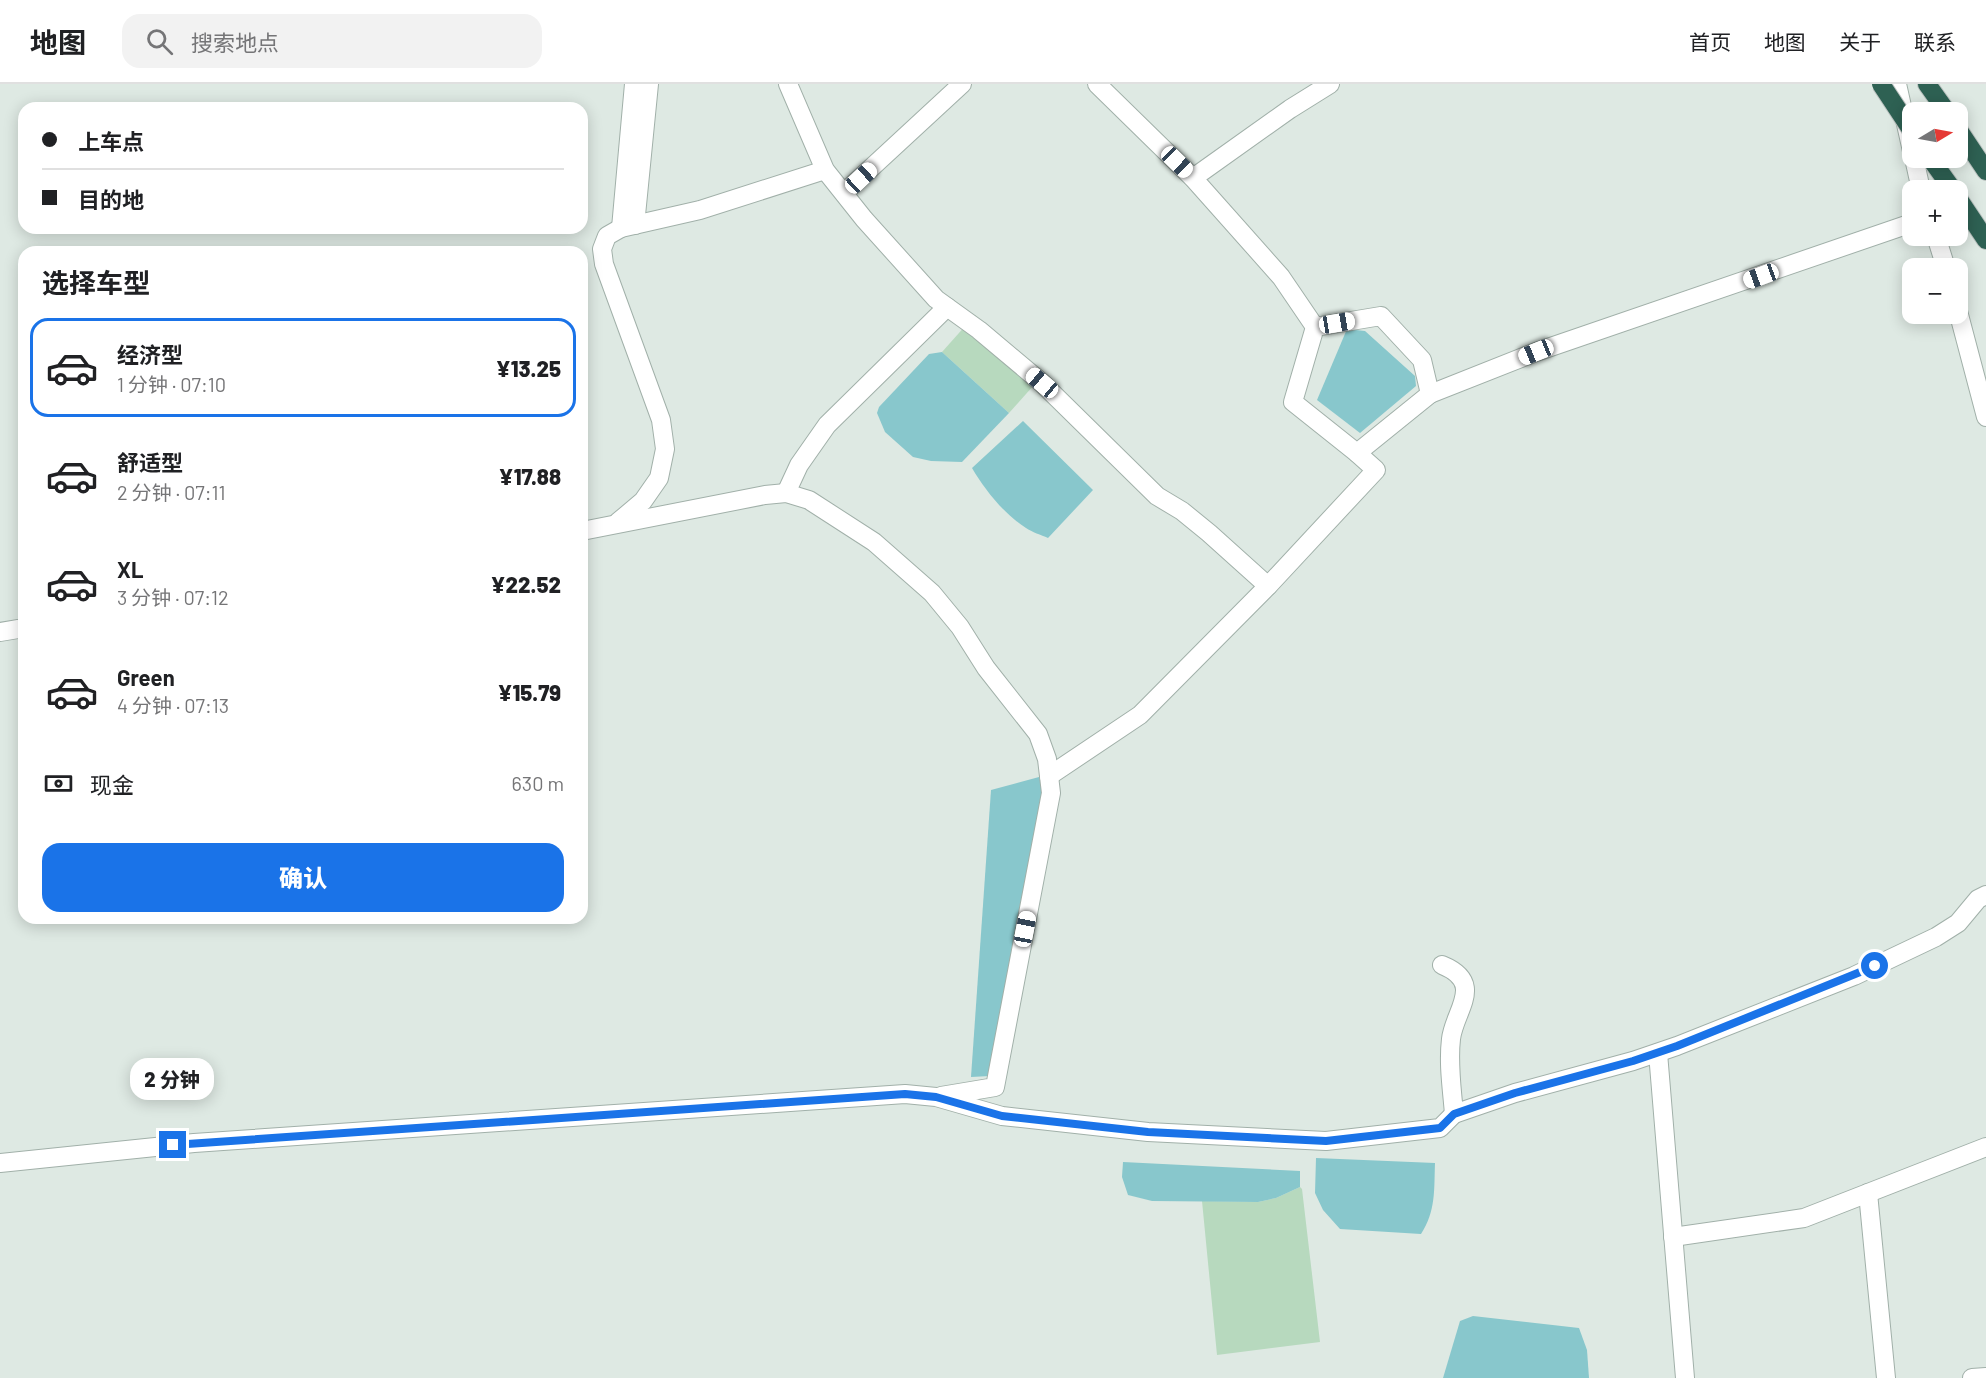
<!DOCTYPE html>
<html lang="zh">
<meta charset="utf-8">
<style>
body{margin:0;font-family:Barlow,"Noto Sans SC",sans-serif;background:#f2f2f2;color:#202124;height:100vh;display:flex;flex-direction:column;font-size:22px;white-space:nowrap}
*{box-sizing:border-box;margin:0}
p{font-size:20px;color:#757577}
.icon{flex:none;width:33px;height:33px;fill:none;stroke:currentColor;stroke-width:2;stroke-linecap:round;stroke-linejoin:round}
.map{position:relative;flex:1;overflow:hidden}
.drawer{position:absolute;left:18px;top:162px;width:570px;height:678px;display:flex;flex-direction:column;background:#fff;border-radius:18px;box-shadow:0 3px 15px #0003}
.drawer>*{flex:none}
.hud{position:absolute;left:18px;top:18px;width:570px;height:132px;border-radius:18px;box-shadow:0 3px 15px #0003;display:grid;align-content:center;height:132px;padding:0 24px;background:#fff}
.needle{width:39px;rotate:80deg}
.tools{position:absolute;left:1902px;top:18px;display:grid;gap:12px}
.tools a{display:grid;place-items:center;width:66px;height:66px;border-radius:12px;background:#fff;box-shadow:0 3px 15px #0003;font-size:30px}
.end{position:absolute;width:27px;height:27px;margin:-14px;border:8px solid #1a73e8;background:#fff;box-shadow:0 0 0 3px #fff}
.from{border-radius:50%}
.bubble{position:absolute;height:42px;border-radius:18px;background:#fff;box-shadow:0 3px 15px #0003;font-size:20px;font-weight:800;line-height:42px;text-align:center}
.car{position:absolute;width:18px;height:36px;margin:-18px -9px;border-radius:8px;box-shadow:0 0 4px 2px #0007;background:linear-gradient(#fff 24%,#345 0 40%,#fff 0 76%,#345 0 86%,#fff 0)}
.hud b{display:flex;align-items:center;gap:21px;height:57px;font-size:22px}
.hud b+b{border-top:2px solid #e0e0e0}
.hud i{width:15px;height:15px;background:#202124}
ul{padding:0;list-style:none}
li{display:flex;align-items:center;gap:18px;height:99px;margin:0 12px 9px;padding:0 12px;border:3px solid transparent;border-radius:18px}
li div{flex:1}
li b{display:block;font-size:22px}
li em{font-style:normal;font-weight:800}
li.selected{border-color:#1a73e8}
li>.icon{width:54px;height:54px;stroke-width:1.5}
h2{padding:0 24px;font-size:27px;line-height:72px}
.pay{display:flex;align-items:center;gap:15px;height:66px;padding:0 24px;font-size:22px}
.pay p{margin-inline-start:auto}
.button{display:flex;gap:12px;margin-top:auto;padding:12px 24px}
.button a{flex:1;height:69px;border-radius:18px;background:#1a73e8;color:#fff;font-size:24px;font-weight:800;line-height:69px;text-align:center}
header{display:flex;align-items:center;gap:36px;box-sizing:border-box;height:84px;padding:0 30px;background:#fff;border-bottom:2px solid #e0e0e0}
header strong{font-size:28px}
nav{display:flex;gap:33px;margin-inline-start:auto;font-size:21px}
.search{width:420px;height:54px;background:#f2f2f2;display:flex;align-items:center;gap:15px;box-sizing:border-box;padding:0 21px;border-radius:18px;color:#757577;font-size:22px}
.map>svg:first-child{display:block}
.green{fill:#b7d9be}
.water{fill:#88c7cc}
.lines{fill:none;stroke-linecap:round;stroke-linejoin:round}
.minor-casing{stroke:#a1b0a9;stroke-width:20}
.highway-casing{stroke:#bcc3c1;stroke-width:20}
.minor{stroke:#fff;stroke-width:18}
.highway{stroke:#2e6153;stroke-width:18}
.highway-bridge-casing{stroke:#bcc3c1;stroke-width:20;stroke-linecap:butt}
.highway-bridge{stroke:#2e6153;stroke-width:18}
.route{stroke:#1a73e8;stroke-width:8}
</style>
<header>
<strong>地图</strong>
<div class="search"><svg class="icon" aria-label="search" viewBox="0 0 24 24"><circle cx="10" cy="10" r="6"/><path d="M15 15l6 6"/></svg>搜索地点</div>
<nav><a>首页</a><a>地图</a><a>关于</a><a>联系</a></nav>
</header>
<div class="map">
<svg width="1986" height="1294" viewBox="0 0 1986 1294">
<rect width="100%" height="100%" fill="#dee9e3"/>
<!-- green -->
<g class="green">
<path d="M975,231L1042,292L1009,329L942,268Z"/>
<path d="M1300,1103L1302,1105L1320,1258L1217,1271L1202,1117L1258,1118L1276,1114Z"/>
</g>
<!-- water -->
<g class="water">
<path d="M1347,245L1365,247L1415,292L1416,302L1360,349L1317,316Z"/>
<path d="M942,268L1009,329L962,378L931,377L913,373L885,348L877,329L879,323L929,270Z"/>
<path d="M1023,337L1093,406L1048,454C1041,451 1032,448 1026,444C1004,430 985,406 972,384Z"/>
<path d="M1039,693L1043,706L990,992L971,993L991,706Z"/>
<path d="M1316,1074L1435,1079C1434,1106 1436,1127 1421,1150L1340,1145L1323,1126L1315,1109Z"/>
<path d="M1123,1078L1300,1087V1103L1276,1114L1258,1118L1152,1117L1128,1111L1122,1093Z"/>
<path d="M1473,1232L1579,1244L1587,1266L1589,1294H1443L1460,1237Z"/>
</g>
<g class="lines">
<!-- minor casing -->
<g class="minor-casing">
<g id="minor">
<path d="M788,0L825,86L864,135L936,215L979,246L1042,299L1157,412L1182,427L1209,449L1268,502"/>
<path d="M1097,0L1193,94L1281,193L1315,243"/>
<path d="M1897,0L1912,67"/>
<path d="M1914,74L1921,106"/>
<path d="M1193,94L1290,25L1330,0"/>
<path d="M844,109L962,0"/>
<path d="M635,141L649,0"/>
<path d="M621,144L634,0"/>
<path d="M1936,152L1946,184"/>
<path d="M1958,227L1986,333"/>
<path d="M1381,232L1422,276L1430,310L1357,369L1293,318L1315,243Z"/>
<path d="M1430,310L1536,268L1912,139"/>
<path d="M786,409L799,381L827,341L947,223"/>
<path d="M618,438L643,417L659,394L665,365L661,336L604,180L602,165L607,152L621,144L700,126L825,86"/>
<path d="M582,447L765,411L786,409L809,416L874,458L932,509L960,543L986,584L1038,650L1047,675L1051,709L995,1003L941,1012"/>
<path d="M0,548L24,544"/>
<path d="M1049,692L1140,631L1268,502L1376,386L1357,369"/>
<path d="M1442,881C1486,899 1454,927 1451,955C1448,980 1452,1005 1454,1030L1515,1009L1633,977L1677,962L1854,892L1936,853L1958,839L1978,815L1986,811"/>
<path d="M1658,969L1685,1294"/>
<path d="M0,1079L194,1059L905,1010L936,1013L1002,1032L1148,1048L1326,1057L1440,1044L1454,1030"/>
<path d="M1868,1109L1886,1294"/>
<path d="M1673,1153L1804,1134L1986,1063"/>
<path d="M1972,1294L1986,1293"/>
</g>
</g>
<!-- highway casing -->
<g class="highway-casing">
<g id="highway">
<path d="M1927,0L1947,28"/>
<path d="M1958,45L1986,87"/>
<path d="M1930,74L1953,106"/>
<path d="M1958,114L1986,156"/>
</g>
</g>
<!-- minor -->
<use href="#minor" class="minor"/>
<!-- highway -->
<use href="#highway" class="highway"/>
<!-- highway-bridge casing -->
<g class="highway-bridge-casing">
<path id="highway-bridge" d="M1881,0L1912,47"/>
</g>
<!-- highway-bridge -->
<use href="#highway-bridge" class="highway-bridge"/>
</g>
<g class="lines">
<!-- route -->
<path class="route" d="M173,1061L905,1010L936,1013L1002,1032L1148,1048L1326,1057L1440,1044L1454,1030L1515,1009L1633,977L1677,962L1875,882"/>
</g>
</svg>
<div class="tools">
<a><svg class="needle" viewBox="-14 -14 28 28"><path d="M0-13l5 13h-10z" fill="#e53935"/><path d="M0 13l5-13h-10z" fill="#757577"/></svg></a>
<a>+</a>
<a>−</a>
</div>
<i class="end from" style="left:1875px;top:882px"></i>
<i class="end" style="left:173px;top:1061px"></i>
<div class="bubble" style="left:130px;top:974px;width:84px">2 分钟</div>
<i class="car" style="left:1177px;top:78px;rotate:134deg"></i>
<i class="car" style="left:861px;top:94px;rotate:47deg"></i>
<i class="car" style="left:1761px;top:192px;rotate:250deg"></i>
<i class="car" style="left:1337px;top:239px;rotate:81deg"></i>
<i class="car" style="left:1536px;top:268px;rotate:248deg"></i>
<i class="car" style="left:1042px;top:299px;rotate:310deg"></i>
<i class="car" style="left:1025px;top:845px;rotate:11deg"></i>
<div class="hud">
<b><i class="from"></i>上车点</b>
<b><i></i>目的地</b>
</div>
<section class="drawer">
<h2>选择车型</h2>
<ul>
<li class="selected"><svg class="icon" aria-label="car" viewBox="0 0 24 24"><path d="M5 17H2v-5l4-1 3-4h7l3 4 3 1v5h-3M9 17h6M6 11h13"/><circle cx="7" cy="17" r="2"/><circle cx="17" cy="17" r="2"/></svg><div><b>经济型</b><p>1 分钟 · 07:10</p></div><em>¥13.25</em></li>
<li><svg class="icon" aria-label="car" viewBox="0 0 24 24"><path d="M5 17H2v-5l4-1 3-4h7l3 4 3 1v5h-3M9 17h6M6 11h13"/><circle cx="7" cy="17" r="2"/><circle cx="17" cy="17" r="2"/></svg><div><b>舒适型</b><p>2 分钟 · 07:11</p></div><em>¥17.88</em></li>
<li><svg class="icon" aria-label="car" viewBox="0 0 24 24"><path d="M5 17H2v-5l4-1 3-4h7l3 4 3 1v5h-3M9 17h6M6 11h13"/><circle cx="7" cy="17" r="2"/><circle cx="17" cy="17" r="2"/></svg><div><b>XL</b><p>3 分钟 · 07:12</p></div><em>¥22.52</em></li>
<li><svg class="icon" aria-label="car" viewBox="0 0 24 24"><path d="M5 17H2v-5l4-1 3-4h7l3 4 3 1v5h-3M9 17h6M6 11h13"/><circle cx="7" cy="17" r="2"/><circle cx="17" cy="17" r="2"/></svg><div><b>Green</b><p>4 分钟 · 07:13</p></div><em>¥15.79</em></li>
</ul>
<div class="pay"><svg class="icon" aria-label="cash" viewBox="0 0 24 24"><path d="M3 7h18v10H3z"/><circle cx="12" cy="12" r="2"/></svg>现金<p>630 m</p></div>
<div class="button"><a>确认</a></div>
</section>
</div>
